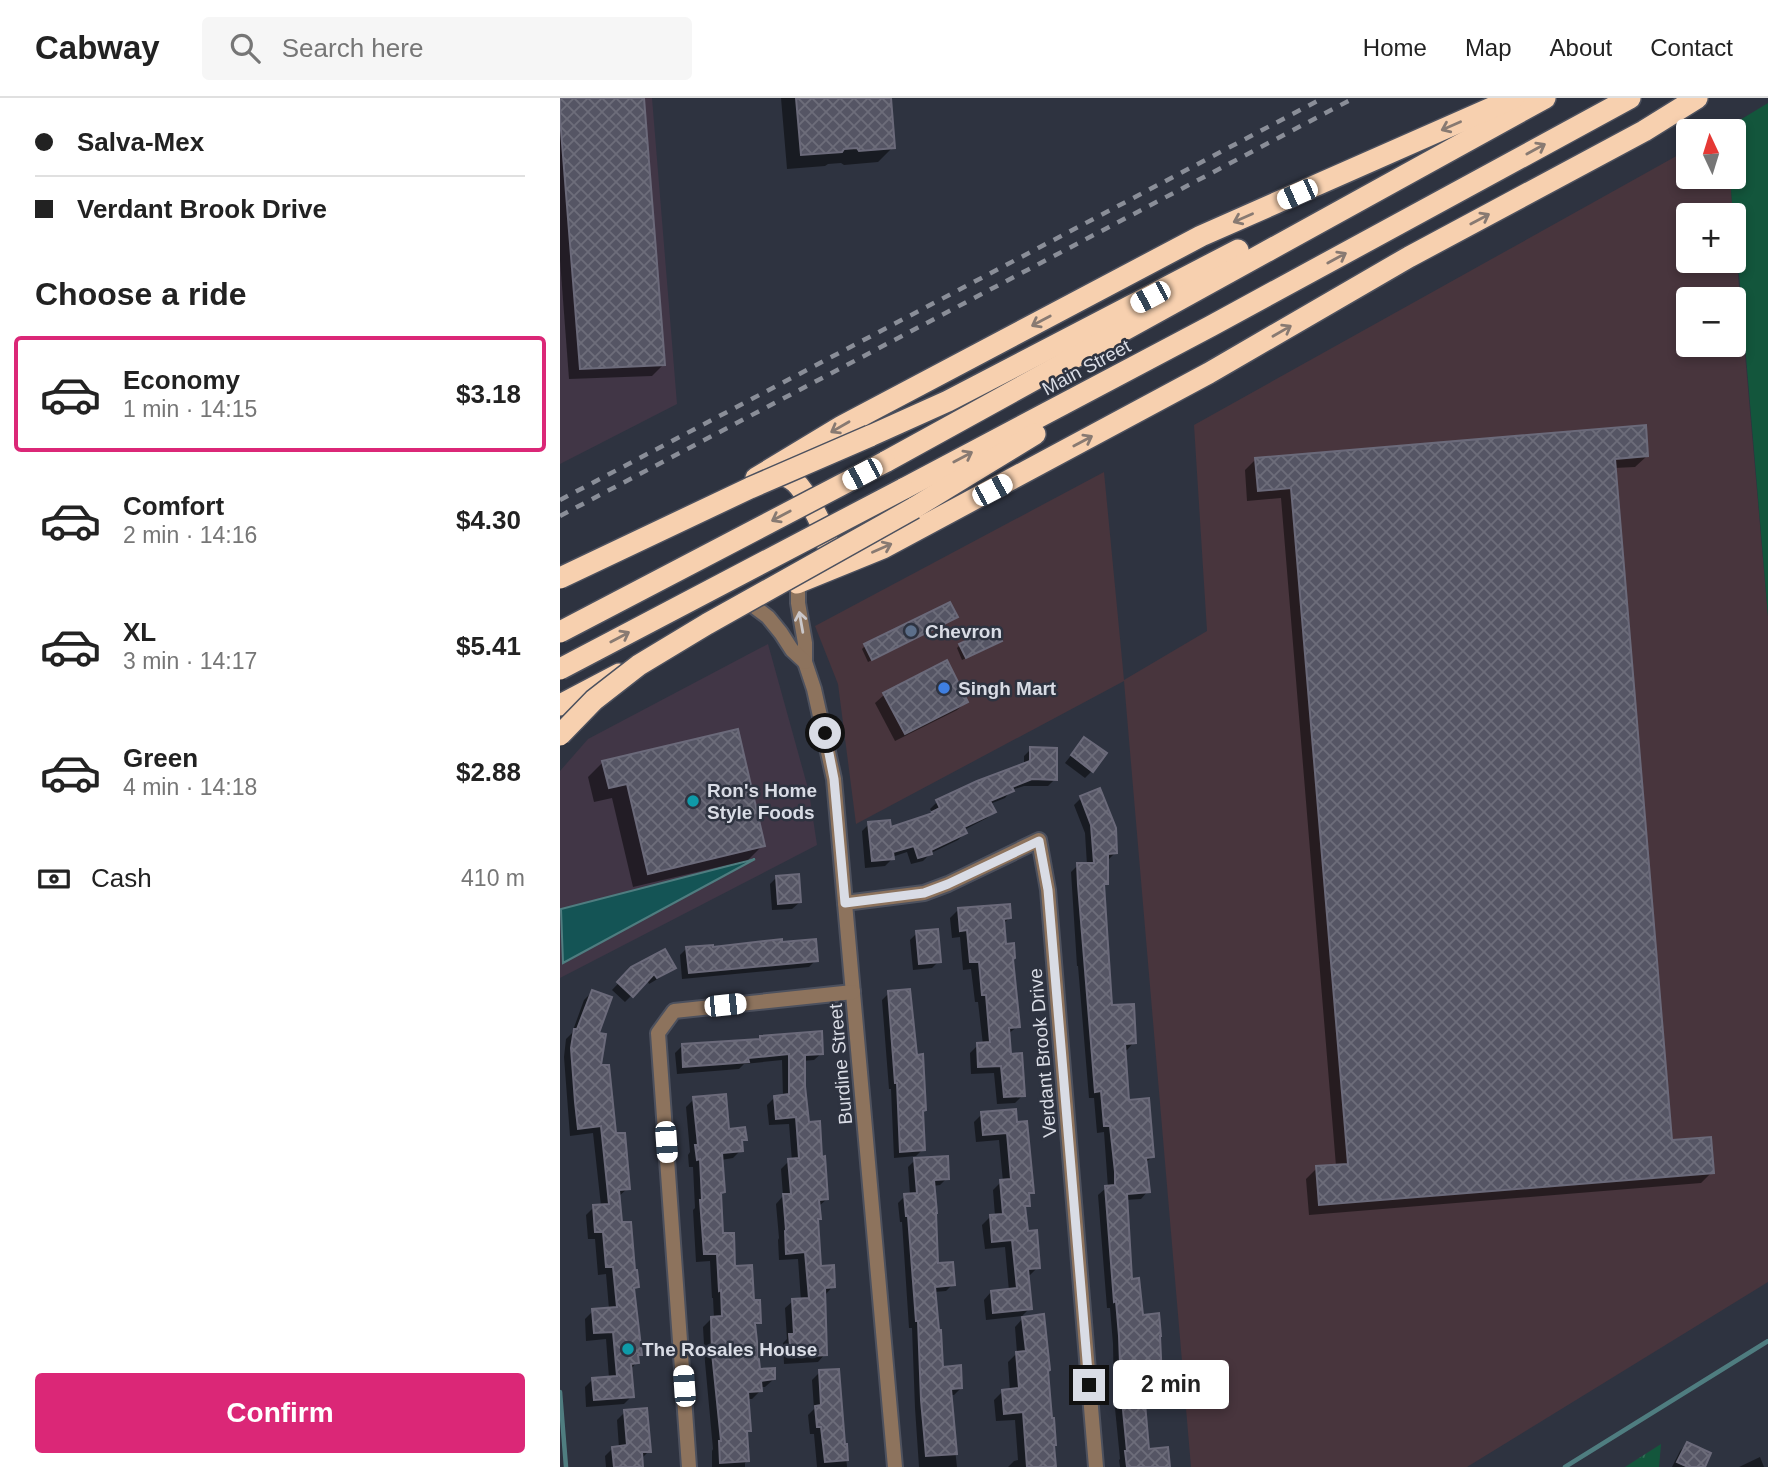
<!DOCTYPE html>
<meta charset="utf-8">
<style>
body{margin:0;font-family:Arial,sans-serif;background:#f6f6f6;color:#222;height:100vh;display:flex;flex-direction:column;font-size:26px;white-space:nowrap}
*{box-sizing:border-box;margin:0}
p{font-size:23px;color:#767676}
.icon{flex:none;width:38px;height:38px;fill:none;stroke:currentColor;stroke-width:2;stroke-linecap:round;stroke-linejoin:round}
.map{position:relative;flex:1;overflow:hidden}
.details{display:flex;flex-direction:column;background:#fff;width:560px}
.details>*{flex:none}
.top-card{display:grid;align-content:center;height:154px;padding:0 35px;background:#fff}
.needle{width:46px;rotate:356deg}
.fabs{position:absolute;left:1116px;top:21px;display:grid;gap:14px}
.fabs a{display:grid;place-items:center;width:70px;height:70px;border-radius:7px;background:#fff;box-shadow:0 4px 10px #0003;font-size:35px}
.end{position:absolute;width:32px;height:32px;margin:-16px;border:9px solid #d9dce5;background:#111;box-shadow:0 0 0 4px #111}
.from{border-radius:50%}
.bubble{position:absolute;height:49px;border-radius:7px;background:#fff;box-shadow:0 4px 10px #0003;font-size:23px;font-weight:700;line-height:49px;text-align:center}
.car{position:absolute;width:21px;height:42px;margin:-21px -10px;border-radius:9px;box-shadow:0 0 5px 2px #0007;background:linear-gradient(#fff 24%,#345 0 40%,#fff 0 76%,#345 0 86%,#fff 0)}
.top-card b{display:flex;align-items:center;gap:24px;height:66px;font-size:26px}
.top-card b+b{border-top:2px solid #e0e0e0}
.top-card i{width:18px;height:18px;background:#222}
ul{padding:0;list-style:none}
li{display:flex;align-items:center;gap:21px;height:116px;margin:0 14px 10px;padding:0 21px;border:4px solid transparent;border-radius:7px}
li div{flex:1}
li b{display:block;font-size:26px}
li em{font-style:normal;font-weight:700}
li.active{border-color:#db2777}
li>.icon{width:63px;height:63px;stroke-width:1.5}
h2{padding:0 35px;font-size:32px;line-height:84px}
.pay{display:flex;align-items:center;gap:18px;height:77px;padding:0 35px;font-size:26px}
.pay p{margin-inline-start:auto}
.action{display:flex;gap:14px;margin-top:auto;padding:14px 35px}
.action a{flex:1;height:80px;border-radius:7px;background:#db2777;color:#fff;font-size:28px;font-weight:700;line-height:80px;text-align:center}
header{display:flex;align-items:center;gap:42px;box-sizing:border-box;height:98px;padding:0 35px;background:#fff;border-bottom:2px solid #e0e0e0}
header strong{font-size:33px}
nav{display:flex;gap:38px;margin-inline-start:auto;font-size:24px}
.search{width:490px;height:63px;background:#f6f6f6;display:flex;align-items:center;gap:18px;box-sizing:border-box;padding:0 24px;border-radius:7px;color:#767676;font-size:26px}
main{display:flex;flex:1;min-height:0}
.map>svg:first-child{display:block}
.commercial{fill:#48353d;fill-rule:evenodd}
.industrial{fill:#413646}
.grass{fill:url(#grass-tufts)}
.pitch{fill:#13563c}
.water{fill:#145455;stroke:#4f7d80;stroke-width:2}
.shadow{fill:#0007}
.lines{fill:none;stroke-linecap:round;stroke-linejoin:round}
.stream{stroke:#4f7d80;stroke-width:4.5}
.building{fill:url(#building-cross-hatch);stroke:#6b6a7a;stroke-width:2}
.street-casing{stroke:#4d515e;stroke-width:18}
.highway-casing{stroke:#4d515e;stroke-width:24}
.street{stroke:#8d735d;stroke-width:14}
.highway{stroke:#f7d0af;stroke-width:21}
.rail{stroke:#8a8e98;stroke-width:4.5;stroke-dasharray:9 9;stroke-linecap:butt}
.highway-bridge-casing{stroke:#4d515e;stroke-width:24;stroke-linecap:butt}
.highway-bridge{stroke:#f7d0af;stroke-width:21}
.oneway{stroke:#887a72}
.oneway2{stroke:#cac7ca}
.route{stroke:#d9dce5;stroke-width:9}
.service-dot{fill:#5c6f8a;stroke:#2e3340;stroke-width:2.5}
.shop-dot{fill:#3f7fe0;stroke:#2e3340;stroke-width:2.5}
.culture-dot{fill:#0f9aa8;stroke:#2e3340;stroke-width:2.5}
.labels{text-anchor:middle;stroke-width:5;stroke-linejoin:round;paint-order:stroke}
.street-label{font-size:19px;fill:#d9dce5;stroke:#2e3340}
.poi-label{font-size:19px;font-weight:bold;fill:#d9dce5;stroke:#2e3340;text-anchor:start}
</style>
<header>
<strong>Cabway</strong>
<div class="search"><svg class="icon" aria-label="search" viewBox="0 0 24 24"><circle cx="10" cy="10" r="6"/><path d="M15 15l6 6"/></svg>Search here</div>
<nav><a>Home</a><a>Map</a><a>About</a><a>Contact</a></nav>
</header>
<main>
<section class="details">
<div class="top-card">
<b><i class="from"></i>Salva-Mex</b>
<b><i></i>Verdant Brook Drive</b>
</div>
<h2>Choose a ride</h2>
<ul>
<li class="active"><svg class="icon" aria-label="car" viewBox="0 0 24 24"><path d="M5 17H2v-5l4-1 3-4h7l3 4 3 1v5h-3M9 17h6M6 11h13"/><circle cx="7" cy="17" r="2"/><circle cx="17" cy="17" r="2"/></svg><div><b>Economy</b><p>1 min · 14:15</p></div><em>$3.18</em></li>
<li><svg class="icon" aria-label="car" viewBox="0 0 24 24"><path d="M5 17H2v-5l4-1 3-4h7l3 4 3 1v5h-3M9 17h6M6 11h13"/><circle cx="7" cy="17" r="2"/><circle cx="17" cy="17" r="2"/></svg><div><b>Comfort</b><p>2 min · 14:16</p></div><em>$4.30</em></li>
<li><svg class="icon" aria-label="car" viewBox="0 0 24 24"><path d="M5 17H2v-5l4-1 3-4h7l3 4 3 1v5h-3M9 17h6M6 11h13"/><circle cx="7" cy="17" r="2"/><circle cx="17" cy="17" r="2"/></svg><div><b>XL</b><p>3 min · 14:17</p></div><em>$5.41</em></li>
<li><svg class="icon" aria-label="car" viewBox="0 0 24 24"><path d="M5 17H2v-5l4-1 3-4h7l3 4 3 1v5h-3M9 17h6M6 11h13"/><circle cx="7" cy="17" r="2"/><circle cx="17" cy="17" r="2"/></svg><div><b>Green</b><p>4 min · 14:18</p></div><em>$2.88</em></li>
</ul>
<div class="pay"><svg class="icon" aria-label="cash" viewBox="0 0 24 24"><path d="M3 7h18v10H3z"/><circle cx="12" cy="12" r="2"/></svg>Cash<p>410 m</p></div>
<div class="action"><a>Confirm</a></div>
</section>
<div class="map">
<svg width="1208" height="1369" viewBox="0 0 1208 1369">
<defs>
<pattern id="grass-tufts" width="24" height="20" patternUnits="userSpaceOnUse" patternTransform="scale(1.75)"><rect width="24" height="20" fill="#13563c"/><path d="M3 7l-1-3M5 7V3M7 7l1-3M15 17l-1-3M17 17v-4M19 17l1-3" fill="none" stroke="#356e58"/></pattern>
<pattern id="building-cross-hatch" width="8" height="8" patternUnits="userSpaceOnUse" patternTransform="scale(1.75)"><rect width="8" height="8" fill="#555564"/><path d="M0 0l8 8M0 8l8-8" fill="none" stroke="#6d6d7a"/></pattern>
</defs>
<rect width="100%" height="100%" fill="#2e3340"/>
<!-- commercial -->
<path class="commercial" d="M1129,51V79H1170L1173,117H1129V163H1174V132L1208,518V1184L907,1369H631L564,583L296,726L278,586L255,528L544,374L564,582L647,533L634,327ZM1129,201H1174V247H1129Z"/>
<!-- industrial -->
<g class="industrial">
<path d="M0,0H92L117,306L0,366Z"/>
<path d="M208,546L249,694L257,747L0,880V673L28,641Z"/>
</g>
<!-- grass -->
<path class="grass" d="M1101,1346L1099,1369H1065Z"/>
<!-- pitch -->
<path class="pitch" d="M1208,5V518L1174,117H1173L1170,79H1174V33H1166L1165,31Z"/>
<!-- water -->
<path class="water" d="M195,761L3,865L1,811Z"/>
<!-- shadow -->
<g class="shadow">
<path d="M0,0H83L103,267L92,278L9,281L0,162Z"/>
<path d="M221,0H329L333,49L318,64L284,67L281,65L268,66L265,68L227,71Z"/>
<path d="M1087,358L1075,369L1054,370L1110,1044L1152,1074L1141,1085L749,1117L746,1081L757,1070L776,1068L721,400L687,403L685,372L696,361Z"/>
<path d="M396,519L393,522L308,564L302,551L305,548Z"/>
<path d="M440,543L437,546L402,562L397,550L400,547Z"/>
<path d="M386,565L406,604L397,612L335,643L315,605L324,597Z"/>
<path d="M524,641L532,673L525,680L505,665Z"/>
<path d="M471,651L495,681L488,688H464L451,692L445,700L430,706L434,713L427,720L404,732L405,735L398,742L371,755L363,763L351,766L347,754L332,759V761L325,768L305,770L302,733L309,726L329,732L373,715L370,711L377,704L464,667V658Z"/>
<path d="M43,664L203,747L188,762L73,789L52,700L34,704L28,679Z"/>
<path d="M521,700L556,754L548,762H546L547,785L542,790L550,909L574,944L567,952H563L568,1004L592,1059L585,1065L588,1093L581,1101L565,1102L570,1182L581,1219L598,1239L604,1303L597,1310L584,1311L588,1353L609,1369H560L559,1362L560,1361L554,1300L553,1246L550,1210H547L538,1097L546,1090H548L544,1034L537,1035L534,1000H529L518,868H517L511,774L518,767H527L525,735L514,707Z"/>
<path d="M217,779L240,804L232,811L212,812L210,786Z"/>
<path d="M398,812L449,820L443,826L444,848L451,862L458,928L448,936L450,958L463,997L455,1005L437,1006L434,975L411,976L410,955L418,947H423L418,904H415L411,871L403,872L400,839L392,840L390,820Z"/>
<path d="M357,835L379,863L372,870L353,872L350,842Z"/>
<path d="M127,850L152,851L256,862L249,869L122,881L120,857Z"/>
<path d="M113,869L106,876L89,886L87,882L65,904L52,892L72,871Z"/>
<path d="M32,894L39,969L68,1090L58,1099L60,1126L77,1188L72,1193L80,1257L77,1260V1264L70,1272L72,1298L64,1306L26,1309L25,1289L33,1281L49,1280L46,1241L26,1243L25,1221L33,1213L49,1211L46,1176L38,1177L35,1141H28L26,1117L34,1109L41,1108L33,1035L10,1038L4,959L6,941L12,935L24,902Z"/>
<path d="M329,895L356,958L365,1012L361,1015L363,1051L356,1058L334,1060L331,991H329L322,902Z"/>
<path d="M201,939L262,955L254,962L243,963L247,1026L267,1101L259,1108V1121L256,1123L259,1170L273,1188L266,1196H263L265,1256L258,1264L224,1266L223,1245L227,1241L225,1210L233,1203H241L238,1161L219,1162L218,1142L219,1140L216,1106L223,1098L221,1071L229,1063H232L229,1026L209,1027L207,1007L215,999H223L222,962L184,966L179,971L117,976L115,955L123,947L197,943Z"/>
<path d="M134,1001L167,1033L185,1041L180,1046L181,1052L173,1060L161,1062L163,1094L159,1097L161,1137L174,1170L192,1204L199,1224L194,1229L198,1273L214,1281L205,1289H200L201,1292L192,1301H187L189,1332L186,1336L187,1363L185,1365V1369H152V1353L153,1351L145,1264L143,1229L152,1220H154L153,1200H152L150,1163L136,1164L133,1112L135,1110L133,1069H129L128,1057L130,1054L126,1009Z"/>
<path d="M454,1013L472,1094L467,1099L468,1107L464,1111L466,1135L478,1169L470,1177H466L470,1210L462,1218L426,1222L424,1202L431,1194L449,1193L445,1149L425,1151L422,1127L430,1119L435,1118L433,1092L441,1084H443L439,1042L416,1044L414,1024L422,1016Z"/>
<path d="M355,1062L387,1080L380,1087L373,1088L376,1167L393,1186L386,1193L374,1194L381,1270L401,1290L394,1297H389L397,1369H359L355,1310L352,1230H349L342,1124H340L338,1105L345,1098L350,1097L348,1069Z"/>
<path d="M463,1220L486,1274L495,1369H448L454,1363L458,1362L455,1322L436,1323L434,1302L443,1293H450L448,1264L457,1255L455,1229Z"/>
<path d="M260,1274L285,1347L287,1369H257L254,1336H250L248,1317L254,1311L252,1282Z"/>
<path d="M65,1314L89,1353L81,1361L82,1369H46L45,1358L53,1350H59L57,1322Z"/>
<path d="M1127,1346L1143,1369H1112L1120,1353Z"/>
<path d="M1200,1359L1204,1369H1179Z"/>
</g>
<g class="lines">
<!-- stream -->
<g class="stream">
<path d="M0,1294L6,1369"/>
<path d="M1005,1369L1208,1243"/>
</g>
</g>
<!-- building -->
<g class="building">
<path d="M0,0H84L105,267L20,271L0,20Z"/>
<path d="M236,0H331L335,50L299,53L297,50L284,51L282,54L241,57Z"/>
<path d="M1086,327L1088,358L1055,361L1112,1042L1151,1039L1154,1075L759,1107L756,1068L788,1066L731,390L698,393L695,360Z"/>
<path d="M390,504L398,519L312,562L304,546Z"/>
<path d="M435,529L442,543L406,560L399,546Z"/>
<path d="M387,562L408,604L345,636L323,595Z"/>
<path d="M178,631L205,748L88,776L67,686L49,690L42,663Z"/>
<path d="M524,639L547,655L533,674L511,657Z"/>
<path d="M470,649L497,650V682L472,681L452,689L454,693L430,703L436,714L404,729L407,735L371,752L372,756L358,760L354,748L333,754L334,761L312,763L308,724L330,722L331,729L373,715L372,714L380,710L376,702L417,683L470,663Z"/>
<path d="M540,690L556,730L557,755L548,756V786H544L552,907L574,906L576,945L565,946L569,1002L589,1000L591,1024L594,1059L586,1060L590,1094L567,1096L572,1181L579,1180L583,1217L599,1215L601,1238H600L602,1281L603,1280L606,1303L585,1305L589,1351L608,1349L610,1369H567L565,1353H567L561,1292L559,1238L556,1203L554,1204L545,1088L555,1087V1074L550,1028H544L541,993L535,994L518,787L517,765H534L531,727L520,698Z"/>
<path d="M239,776L241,804L218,806L216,778Z"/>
<path d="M450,806L451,820L444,821L446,846L454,845L455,860L453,861L460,929L449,930L451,956L462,955L465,998L444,999L441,968L418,969L417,945L430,944L426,897H422L419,864H410L407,832L400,833L398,810Z"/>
<path d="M378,831L381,864L359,866L356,833Z"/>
<path d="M222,841V844L256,841L258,863L129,875L126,849L153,847V849Z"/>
<path d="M105,851L116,870L97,880L94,876L73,899L57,884L71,869Z"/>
<path d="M350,891L357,957L363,956L366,1012L363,1013L365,1052L340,1054L337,985H335L328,893Z"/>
<path d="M32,892L52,899L39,935L46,936L41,967H49L56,1035H65L70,1091L59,1092L62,1124H71L75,1172H77L79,1189L74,1190L82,1257H78L79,1265L71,1266L74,1299L34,1302L32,1280L57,1278L53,1234L34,1235L32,1211L57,1209L53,1169H46L43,1134H35L33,1107L49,1106L41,1028L18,1031L15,1004L11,950L14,931H17Z"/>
<path d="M262,933L263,956L245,957V988L249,1024L260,1023L262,1059L265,1058L268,1101L259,1102L261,1121H258L261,1168L274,1167L275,1189L265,1190L267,1257L231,1259L229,1236H234L232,1201L249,1200L245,1154L226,1156L225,1133L226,1132L223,1096H231L228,1061L239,1060L236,1019L216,1021L214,998L229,996V956L188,960L189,964L123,969L122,946L200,941V938Z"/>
<path d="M166,996L169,1031L185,1029L187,1042H182L183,1053L162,1055L165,1094L161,1095L163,1135H174L175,1168L192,1167L194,1202H200L201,1225H195L200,1271L215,1270V1281L201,1283L202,1293L188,1294L191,1333H187L189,1363L160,1365L159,1343H161L152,1255L151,1219L162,1218L161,1192L159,1193L157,1156H144L140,1102H142L140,1061L137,1062L135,1047H138L133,999Z"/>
<path d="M456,1011L457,1024L467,1023L474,1095H469L470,1108H465L468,1133L477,1132L480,1170L468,1171L472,1211L433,1215L431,1193L457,1190L452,1142L432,1144L430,1117L443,1116L440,1082L451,1081L447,1035L423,1037L421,1014Z"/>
<path d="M388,1058L389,1081L374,1082L377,1115H376L378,1165L393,1164L395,1187L375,1189L379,1232H381L383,1269L401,1267L402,1290L391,1291L397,1356L366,1358L361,1302L358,1223H356L348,1118H346L344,1096L357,1095L354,1060Z"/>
<path d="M484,1216L490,1272L488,1273L492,1320H494L496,1347H494L496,1369H467L463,1314L444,1316L442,1292L459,1290L456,1254L466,1253L462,1219Z"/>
<path d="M279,1271L285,1346H287L288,1362L265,1364L261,1329H257L255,1308L261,1307L259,1272Z"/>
<path d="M87,1310L91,1354H82L83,1369H54L52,1349L67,1347L64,1312Z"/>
<path d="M1127,1344L1151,1355L1145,1369H1128L1117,1364Z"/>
</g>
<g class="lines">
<!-- street casing -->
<g class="street-casing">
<g id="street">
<path d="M238,484V505L245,545V564L254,591L274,681L335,1369"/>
<path d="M192,507L208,519L221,535L232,552L245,564"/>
<path d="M285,805L364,795L388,786L479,742L488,792L536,1369"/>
<path d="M129,1369L98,935L114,913L293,894"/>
</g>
</g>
<!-- highway casing -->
<g class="highway-casing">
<g id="highway">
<path d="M310,338L388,303L678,152"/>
<path d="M325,364L985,0"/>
<path d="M207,378C234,371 244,394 255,414C264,432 277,454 259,470"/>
<path d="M196,380L282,328L641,138L954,0"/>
<path d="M343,391L651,228L1070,0"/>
<path d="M354,410L475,336"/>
<path d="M237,485L323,450L649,275L849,159L1084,33L1137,0"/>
<path d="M0,607L59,576"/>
</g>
</g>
<!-- street -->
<use href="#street" class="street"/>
<!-- highway -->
<use href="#highway" class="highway"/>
<!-- rail -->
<g class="rail">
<path d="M0,402L763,0"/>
<path d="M0,418L794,0"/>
</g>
<!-- highway-bridge casing -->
<g class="highway-bridge-casing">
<g id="highway-bridge">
<path d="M0,480L190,390L310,338"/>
<path d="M0,534L325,364"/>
<path d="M0,571L343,391"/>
<path d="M0,637L34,602L79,567L147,526L354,410"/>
</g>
</g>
<!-- highway-bridge -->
<use href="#highway-bridge" class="highway-bridge"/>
</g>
<!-- one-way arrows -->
<defs><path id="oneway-shaft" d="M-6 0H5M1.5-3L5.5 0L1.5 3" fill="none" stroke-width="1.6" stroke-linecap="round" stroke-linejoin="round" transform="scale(1.75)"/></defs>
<g class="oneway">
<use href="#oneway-shaft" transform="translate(891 28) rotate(156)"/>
<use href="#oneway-shaft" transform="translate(976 51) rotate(-29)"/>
<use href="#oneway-shaft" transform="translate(683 120) rotate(156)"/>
<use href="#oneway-shaft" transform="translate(920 121) rotate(-28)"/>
<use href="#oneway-shaft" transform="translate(777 160) rotate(-29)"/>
<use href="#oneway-shaft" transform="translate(481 223) rotate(152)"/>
<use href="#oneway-shaft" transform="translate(722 233) rotate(-30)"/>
<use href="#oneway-shaft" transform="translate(280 329) rotate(150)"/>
<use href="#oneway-shaft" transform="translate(523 343) rotate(-28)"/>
<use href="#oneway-shaft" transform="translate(403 359) rotate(-28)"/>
<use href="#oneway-shaft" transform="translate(221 418) rotate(152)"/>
<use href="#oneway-shaft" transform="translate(322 450) rotate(-24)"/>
<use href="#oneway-shaft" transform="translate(60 539) rotate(-28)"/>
</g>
<use class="oneway2" href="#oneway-shaft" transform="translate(241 524) rotate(-100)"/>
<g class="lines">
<!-- route -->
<path class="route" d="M265,635L274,681L285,805L364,795L388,786L479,743L488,792L529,1287"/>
</g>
<!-- markers -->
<circle class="service-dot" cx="351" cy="533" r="7"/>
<circle class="shop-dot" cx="384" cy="590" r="7"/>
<g class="culture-dot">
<circle cx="133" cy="703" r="7"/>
<circle cx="68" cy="1251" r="7"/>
</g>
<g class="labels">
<!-- street labels -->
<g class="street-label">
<text transform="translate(526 269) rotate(-28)" y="7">Main Street</text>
<text transform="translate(482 955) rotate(-95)" y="7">Verdant Brook Drive</text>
<text transform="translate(280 966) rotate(-95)" y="7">Burdine Street</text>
</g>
<!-- poi labels -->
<g class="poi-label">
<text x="365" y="540">Chevron</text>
<text x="398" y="597">Singh Mart</text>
<text x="147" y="699">Ron's Home<tspan x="147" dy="22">Style Foods</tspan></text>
<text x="82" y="1258">The Rosales House</text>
</g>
</g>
</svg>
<div class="fabs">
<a><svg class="needle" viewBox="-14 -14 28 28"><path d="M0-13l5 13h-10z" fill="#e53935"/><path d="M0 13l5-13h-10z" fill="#767676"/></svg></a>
<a>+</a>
<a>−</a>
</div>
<i class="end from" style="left:265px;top:635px"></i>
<i class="end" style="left:529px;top:1287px"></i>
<div class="bubble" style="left:553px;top:1262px;width:116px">2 min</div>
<i class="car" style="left:737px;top:96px;rotate:246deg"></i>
<i class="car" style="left:590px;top:199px;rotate:242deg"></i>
<i class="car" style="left:302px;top:376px;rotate:242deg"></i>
<i class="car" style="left:432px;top:392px;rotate:62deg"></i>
<i class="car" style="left:165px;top:907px;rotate:84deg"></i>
<i class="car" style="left:106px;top:1044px;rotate:176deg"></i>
<i class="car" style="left:124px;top:1288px;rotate:356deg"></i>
</div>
</main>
